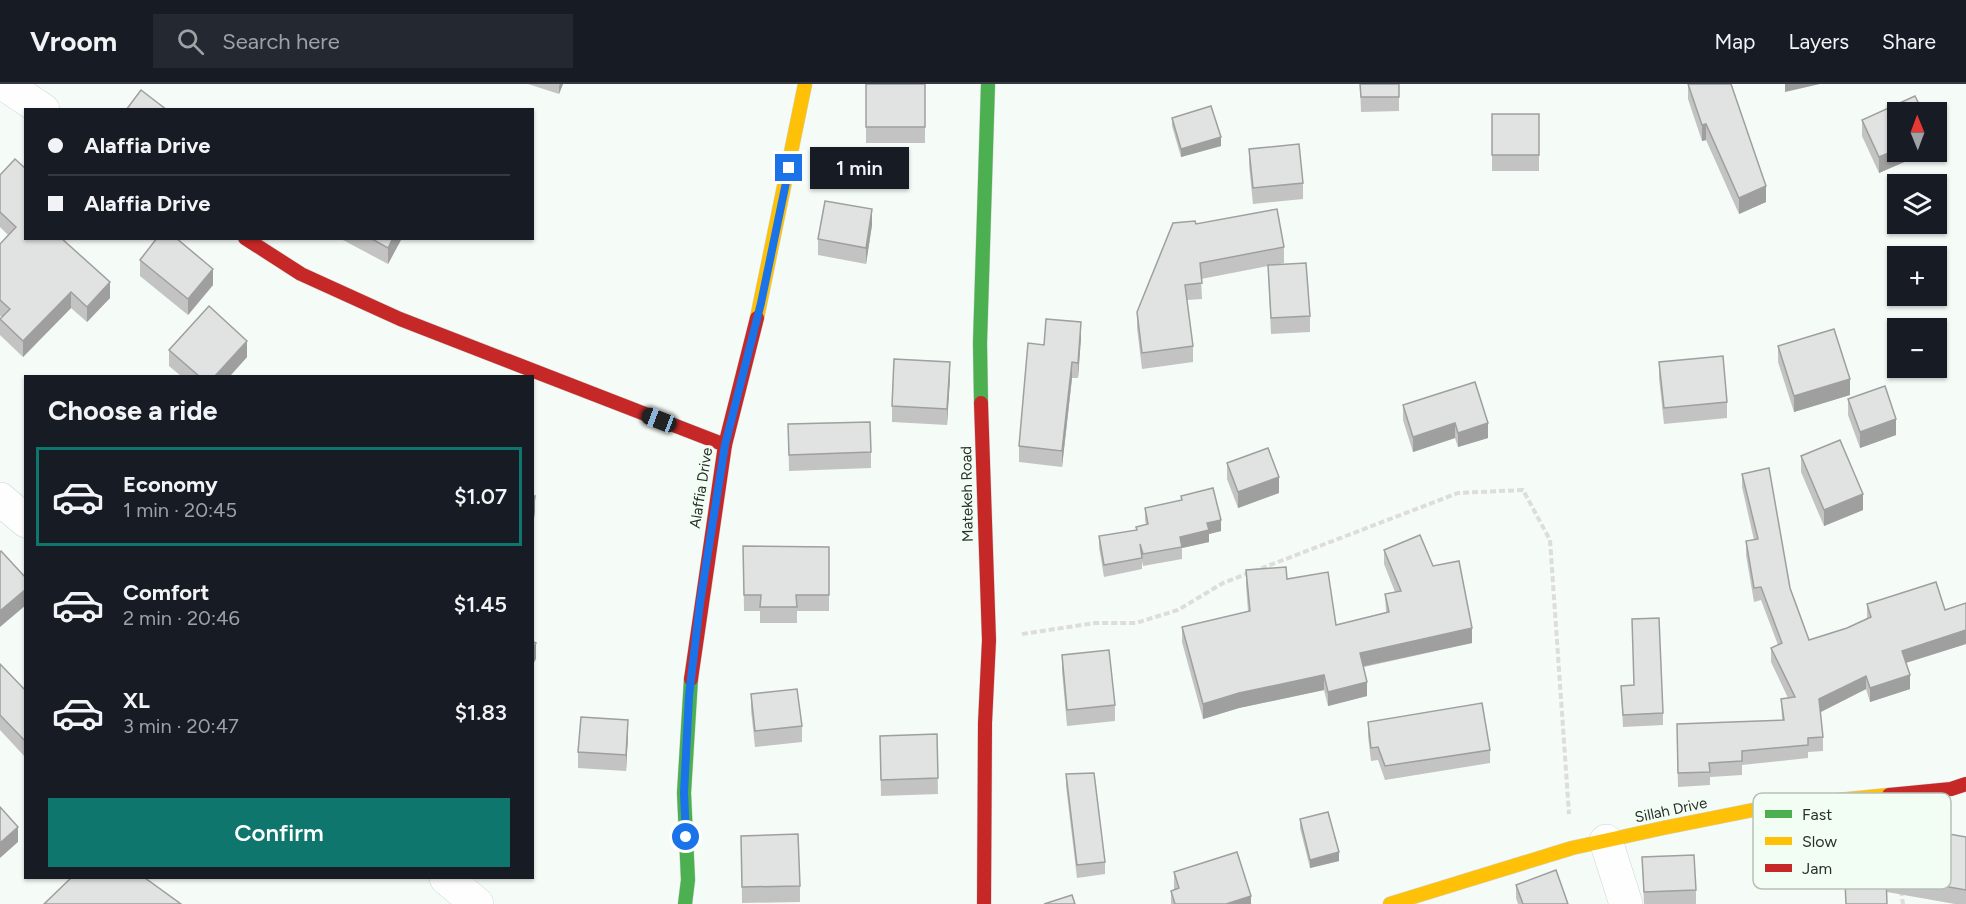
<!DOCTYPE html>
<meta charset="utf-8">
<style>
body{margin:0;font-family:Figtree,sans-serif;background:#242831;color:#f1f3f6;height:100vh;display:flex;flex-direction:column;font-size:22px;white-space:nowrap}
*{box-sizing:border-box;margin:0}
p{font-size:20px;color:#9ea1a6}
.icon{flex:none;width:33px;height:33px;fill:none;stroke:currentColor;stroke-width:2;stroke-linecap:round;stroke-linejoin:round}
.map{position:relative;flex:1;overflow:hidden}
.sheet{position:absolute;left:24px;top:291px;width:510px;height:504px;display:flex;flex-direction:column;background:#171b24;border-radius:0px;box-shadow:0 2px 4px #0004}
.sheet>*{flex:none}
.top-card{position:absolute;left:24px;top:24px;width:510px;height:132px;border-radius:0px;box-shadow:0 2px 4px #0004;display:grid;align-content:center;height:132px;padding:0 24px;background:#171b24}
.needle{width:39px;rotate:359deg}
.controls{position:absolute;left:1887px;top:18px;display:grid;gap:12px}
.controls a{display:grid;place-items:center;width:60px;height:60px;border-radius:0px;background:#171b24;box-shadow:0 2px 4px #0004;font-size:30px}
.end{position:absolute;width:27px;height:27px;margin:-14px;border:8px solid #1a73e8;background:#fff;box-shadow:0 0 0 3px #fff}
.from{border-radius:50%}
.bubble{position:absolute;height:42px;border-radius:0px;background:#171b24;box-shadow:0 2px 4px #0004;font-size:20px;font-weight:600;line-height:42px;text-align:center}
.car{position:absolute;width:18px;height:36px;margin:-18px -9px;border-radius:8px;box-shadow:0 0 4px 2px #0007;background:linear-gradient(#222 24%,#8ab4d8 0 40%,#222 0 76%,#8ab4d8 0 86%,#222 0)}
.top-card b{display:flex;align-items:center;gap:21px;height:57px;font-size:22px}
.top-card b+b{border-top:2px solid #363941}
.top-card i{width:15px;height:15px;background:#f1f3f6}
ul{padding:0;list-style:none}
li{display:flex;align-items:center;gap:18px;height:99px;margin:0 12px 9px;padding:0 12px;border:3px solid transparent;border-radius:0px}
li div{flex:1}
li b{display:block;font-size:22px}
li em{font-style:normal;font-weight:600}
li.active{border-color:#0f766e}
li>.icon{width:54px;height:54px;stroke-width:1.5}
h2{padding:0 24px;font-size:27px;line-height:72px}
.primary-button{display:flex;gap:12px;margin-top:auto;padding:12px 24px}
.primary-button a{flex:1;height:69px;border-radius:0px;background:#0f766e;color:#fff;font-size:24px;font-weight:600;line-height:69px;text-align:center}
header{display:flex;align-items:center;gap:36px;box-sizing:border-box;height:84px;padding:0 30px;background:#171b24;border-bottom:2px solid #363941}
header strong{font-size:28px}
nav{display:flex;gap:33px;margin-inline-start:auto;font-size:21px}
.search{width:420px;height:54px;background:#242831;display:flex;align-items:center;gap:15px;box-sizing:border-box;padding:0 21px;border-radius:0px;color:#9ea1a6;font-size:22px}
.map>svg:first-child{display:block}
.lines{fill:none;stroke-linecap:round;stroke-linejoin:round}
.street-casing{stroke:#d1d6d2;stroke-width:34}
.fast-casing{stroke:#d1d6d2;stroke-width:15}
.slow-casing{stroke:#d1d6d2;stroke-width:15}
.jam-casing{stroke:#d1d6d2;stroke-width:15}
.path{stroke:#dcdddc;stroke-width:4;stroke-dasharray:6 3;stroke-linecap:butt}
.street{stroke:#fefefe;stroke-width:33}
.fast{stroke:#4caf50;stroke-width:14}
.slow{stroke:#ffc107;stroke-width:14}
.jam{stroke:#c62828;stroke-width:14}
.wall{fill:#c2c3c2}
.shaded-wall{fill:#9e9f9e}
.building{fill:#e1e3e2;stroke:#9e9f9e;stroke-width:1.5}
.route{stroke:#1a73e8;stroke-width:8}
.labels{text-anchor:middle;stroke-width:6;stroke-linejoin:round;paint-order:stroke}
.street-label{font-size:15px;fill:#2a2f2b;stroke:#f2fef4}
.key{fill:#f2fef4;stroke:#b6c0b8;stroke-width:1.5}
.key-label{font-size:16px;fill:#2a2f2b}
</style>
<header>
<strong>Vroom</strong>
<div class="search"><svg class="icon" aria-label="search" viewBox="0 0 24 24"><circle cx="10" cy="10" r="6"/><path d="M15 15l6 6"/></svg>Search here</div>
<nav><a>Map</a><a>Layers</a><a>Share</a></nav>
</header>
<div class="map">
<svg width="1966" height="820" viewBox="0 0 1966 820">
<rect width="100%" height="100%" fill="#f5fbf6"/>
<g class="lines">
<!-- street casing -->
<g class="street-casing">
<g id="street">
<path d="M4,0L43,26"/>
<path d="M0,415L26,437"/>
<path d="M1606,757L1626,820"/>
<path d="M446,794L477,820"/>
</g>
</g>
<!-- fast casing -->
<g class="fast-casing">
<g id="fast">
<path d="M981,319L980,259L988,0"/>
<path d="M685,820L688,796L684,709L691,595"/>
</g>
</g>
<!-- slow casing -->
<g class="slow-casing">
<g id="slow">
<path d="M757,234L805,0"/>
<path d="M1390,820L1572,764L1663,744L1768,723L1889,711"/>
</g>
</g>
<!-- jam casing -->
<g class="jam-casing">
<g id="jam">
<path d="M245,154L301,190L400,235L725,361"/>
<path d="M981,319L989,556L985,639L984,820"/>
<path d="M691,595L725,361L757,234"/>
<path d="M1889,711L1951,705L1966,700"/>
</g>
</g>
<!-- path -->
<g class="path">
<path d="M1022,550L1095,539H1136L1178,526L1223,499L1458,409L1523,406L1550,456L1569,730"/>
<path d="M1895,743L1898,775"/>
<path d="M1901,806L1903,820"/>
</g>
<!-- street -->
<use href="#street" class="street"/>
<!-- fast -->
<use href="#fast" class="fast"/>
<!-- slow -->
<use href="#slow" class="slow"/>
<!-- jam -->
<use href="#jam" class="jam"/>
</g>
<!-- wall -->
<g class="wall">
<path d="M528,0H563L559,10Z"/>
<rect x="866" y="0" width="59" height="59"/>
<path d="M1360,0H1399V27L1361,28Z"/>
<path d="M1688,0L1766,118L1739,130L1706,56L1702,57L1688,15Z"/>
<rect x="1492" y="30" width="47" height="57"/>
<path d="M1172,34L1221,62L1181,73L1172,42Z"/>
<path d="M1862,36L1898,68H1927L1879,89L1862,52Z"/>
<path d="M1249,65L1303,99V115L1253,120L1249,81Z"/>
<path d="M0,91L26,154H62L110,214L87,238L71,224L23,273L0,251V235L2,233L0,232V160L8,151L0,143Z"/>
<path d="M1196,140L1284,163V179L1279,180L1310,232V248L1271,250L1268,182L1201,195L1202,215L1187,216L1193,262V278L1142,285L1137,244V228Z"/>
<path d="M872,141L866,180L818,171V155Z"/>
<path d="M343,154H402L388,180L343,156Z"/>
<path d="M140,176L213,201L188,231L140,192Z"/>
<path d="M1081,254L1078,294H1072L1062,383L1019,378V362L1044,261Z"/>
<path d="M1778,262L1850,311L1794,328L1778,278Z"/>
<path d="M169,266L247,273L230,292H181L169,282Z"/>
<path d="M1659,278L1727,318V334L1664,340L1659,294Z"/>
<path d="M950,294L947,341L892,338V322Z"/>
<path d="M1475,298L1488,354L1458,363L1455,354L1413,368L1403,336V321Z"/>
<path d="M1848,315L1896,351L1860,364L1848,331Z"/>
<path d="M788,340L871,368V384L789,387Z"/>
<path d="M1801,372L1863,426L1824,442L1801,388Z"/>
<path d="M1227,379L1279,409L1238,424L1227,395Z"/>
<path d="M1742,390L1790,504L1809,556L1847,544L1867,534V520L1945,526L1966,519V560L1906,579L1910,605L1870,618L1866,605L1820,628L1823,653V667L1808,668V674L1742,681V691L1710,693V701L1678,703L1677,654L1782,636L1781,615L1788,614L1771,578V564L1778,561L1761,516L1754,518L1746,471V457L1754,456L1742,403Z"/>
<path d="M1181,412L1221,447L1209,450V458L1182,464V475L1143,482L1142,477V485L1104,493L1099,463V452L1136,446V443L1146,441L1145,436V424L1181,416Z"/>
<path d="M743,462L829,463V527H797V539H760V527H744Z"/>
<path d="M1384,466L1433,482L1472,559L1364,583L1367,612L1328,622L1324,606L1239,624L1203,635L1182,558V543L1248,527L1246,501V486L1287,495L1336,541L1386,528L1385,510L1395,508L1384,480Z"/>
<path d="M1062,571L1115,621V637L1067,642L1062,587Z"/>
<path d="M0,580L26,607V674L0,646Z"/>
<path d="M1621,602L1663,629V641L1623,643Z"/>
<path d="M751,610L802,642V658L755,663L751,626Z"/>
<path d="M1368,638L1490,666V679L1385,696L1378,676L1371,677L1368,652Z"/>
<path d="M937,650L938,710L881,712L880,652Z"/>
<path d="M628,652L626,687L578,684V668Z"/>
<path d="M1066,690L1105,778V790L1077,794L1066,702Z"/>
<path d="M1300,735L1339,777L1310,784L1300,744Z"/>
<path d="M741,752L800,802V818L742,819Z"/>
<path d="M1966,753V820H1955L1887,808V820H1846L1844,775L1917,770Z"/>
<path d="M1642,773L1696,806V820H1644Z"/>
<path d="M1174,788L1251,820H1171V807L1174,806Z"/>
<path d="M1516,801L1568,820H1518L1516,814Z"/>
</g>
<!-- shaded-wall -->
<g class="shaded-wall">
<path d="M560,0H563L559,10V2Z"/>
<path d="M1785,0H1820L1785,8Z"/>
<path d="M1706,40V56L1702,57V41Z"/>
<path d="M1221,53V62L1181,73V65Z"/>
<path d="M1898,65V68H1927L1879,89V73Z"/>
<path d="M1766,102V118L1739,130V114Z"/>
<path d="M872,125V141L866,180V164Z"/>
<path d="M393,154H402L388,180V164Z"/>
<path d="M213,185V201L188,231V215Z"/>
<path d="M110,198V214L87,238V223Z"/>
<path d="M71,208V224L23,273V257Z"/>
<path d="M1081,238V254L1078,294V279Z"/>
<path d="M247,257V273L230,292H215Z"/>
<path d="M950,278V294L947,341V325Z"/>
<path d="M1072,278V294L1062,383V367Z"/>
<path d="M1850,295V311L1794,328V312Z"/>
<path d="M1896,335V351L1860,364V348Z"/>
<path d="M1455,339V354L1413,368V353Z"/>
<path d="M1488,339V354L1458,363V349Z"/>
<path d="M1279,393V409L1238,424V408Z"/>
<path d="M1863,410V426L1824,442V426Z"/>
<path d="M535,412V428L532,448V432Z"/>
<path d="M1221,436V447L1209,450V458L1182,464L1180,453L1207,439Z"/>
<path d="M26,505V521L0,543V527Z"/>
<path d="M1472,544V559L1360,583V569Z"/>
<path d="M1966,546V560L1902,580V567Z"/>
<path d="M536,559V575L532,582V566Z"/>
<path d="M1324,591V606L1239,624L1203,635V620L1239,609Z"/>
<path d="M1910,591V605L1870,618V604Z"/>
<path d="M1866,592V605L1819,629V615Z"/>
<path d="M1367,598V612L1328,622V608Z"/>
<path d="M628,636V652L626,687V671Z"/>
<path d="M18,743V758L0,774V759Z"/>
<path d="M1339,768V777L1310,784V776Z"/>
<path d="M1251,812V820H1226Z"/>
</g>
<!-- building -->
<g class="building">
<rect x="866" y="0" width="59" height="43"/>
<path d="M1360,0H1399V13H1361Z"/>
<path d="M1688,0H1731L1766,102L1739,114L1706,40L1702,41Z"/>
<path d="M141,6L167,26H126Z"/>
<path d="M1915,12L1923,28H1898V65L1879,73L1862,36Z"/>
<path d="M1211,22L1221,53L1181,65L1172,34Z"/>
<rect x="1492" y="30" width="47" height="41"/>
<path d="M1299,60L1303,99L1253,104L1249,65Z"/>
<path d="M15,75L26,85V154H61L110,198L87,223L71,208L23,257L0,235L10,225L0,216V160L16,143L0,128V91Z"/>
<path d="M825,117L872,125L866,164L818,155Z"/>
<path d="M1277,125L1284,163L1200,179L1202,199L1185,201L1193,262L1142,269L1137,228L1173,139L1195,137L1196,140Z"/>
<path d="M157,154H176L213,185L188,215L140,176Z"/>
<path d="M370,154H393L388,164Z"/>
<path d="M1306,179L1310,232L1271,234L1268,181Z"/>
<path d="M209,222L247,257L215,292H199L169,266Z"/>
<path d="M1046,235L1081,238L1078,279L1072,278L1062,367L1019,362L1028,259L1044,261Z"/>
<path d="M1834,245L1850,295L1794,312L1778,262Z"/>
<path d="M1723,272L1727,318L1664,324L1659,278Z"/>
<path d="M894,275L950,278L947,325L892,322Z"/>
<path d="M1475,298L1488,339L1458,349L1455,339L1413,353L1403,321Z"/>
<path d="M1885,302L1896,335L1860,348L1848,315Z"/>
<path d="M870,338L871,368L789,371L788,340Z"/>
<path d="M1840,356L1863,410L1824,426L1801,372Z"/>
<path d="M1268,364L1279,393L1238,408L1227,379Z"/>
<path d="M1769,384L1790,504L1809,556L1847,544L1871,533L1867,520L1936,498L1945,526L1966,519V546L1902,567L1910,591L1870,604L1866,592L1819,615L1823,653L1808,654V661L1742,667V677L1709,679L1710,688L1678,689L1677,640L1784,636L1781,615L1795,613L1771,564L1782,559L1761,503L1754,504L1746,457L1758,455L1742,390Z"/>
<path d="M1213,404L1221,436L1207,439L1209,446L1180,453L1182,463L1143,470L1140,460L1142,474L1104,481L1099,452L1137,446L1136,443L1148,440L1145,424L1182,416L1181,412Z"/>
<path d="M532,412H535L532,432Z"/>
<path d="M1420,451L1433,482L1459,477L1472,544L1360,569L1367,598L1328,608L1324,591L1239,609L1203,620L1182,543L1250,527L1246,486L1286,483L1287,495L1328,488L1336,541L1389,528L1385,510L1401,507L1384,466Z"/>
<path d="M743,462L829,463V511H796L797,523H760L761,511H744Z"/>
<path d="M1,467L26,494V505L0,527V468Z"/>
<path d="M1659,534L1663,629L1623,631L1621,602L1634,601L1632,535Z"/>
<path d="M532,557L536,559L532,566Z"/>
<path d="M1109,566L1115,621L1067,626L1062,571Z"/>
<path d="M0,580L26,607V658L0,631Z"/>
<path d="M797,605L802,642L755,647L751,610Z"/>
<path d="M1482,619L1490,666L1385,682L1378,663L1371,664L1368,638Z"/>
<path d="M581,633L628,636L626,671L578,668Z"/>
<path d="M937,650L938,694L881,696L880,652Z"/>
<path d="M1094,689L1105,778L1077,781L1066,690Z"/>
<path d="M0,723L18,743L0,759Z"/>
<path d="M1328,728L1339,768L1310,776L1300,735Z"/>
<path d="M1921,745L1966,753V806L1886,792L1887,820H1846L1844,775L1917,770Z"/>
<path d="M798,750L800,802L742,803L741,752Z"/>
<path d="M1237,768L1251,812L1226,820H1175L1171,807L1179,804L1174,788Z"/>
<path d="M1694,771L1696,806L1644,808L1642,773Z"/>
<path d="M1556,786L1568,820H1523L1516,801Z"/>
<path d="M71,794H145L181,820H44Z"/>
<path d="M1072,811L1075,820H1044Z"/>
</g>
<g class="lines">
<!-- route -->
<path class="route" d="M686,753L684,709L689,612L700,519L725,361L761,219L789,84"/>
</g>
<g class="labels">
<!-- street labels -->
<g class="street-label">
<text transform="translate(701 404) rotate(-81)" y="5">Alaffia Drive</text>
<text transform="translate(967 410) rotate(-91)" y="5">Matekeh Road</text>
<text transform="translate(1671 726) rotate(-12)" y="5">Sillah Drive</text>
</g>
</g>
<!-- legend -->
<rect x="1753" y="709" width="198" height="96" rx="9" class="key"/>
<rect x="1765" y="726" width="27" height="8" fill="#4caf50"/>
<rect x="1765" y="753" width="27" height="8" fill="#ffc107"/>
<rect x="1765" y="780" width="27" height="8" fill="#c62828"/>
<g class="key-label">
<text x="1802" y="736">Fast</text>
<text x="1802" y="763">Slow</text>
<text x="1802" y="790">Jam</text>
</g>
</svg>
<div class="controls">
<a><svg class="needle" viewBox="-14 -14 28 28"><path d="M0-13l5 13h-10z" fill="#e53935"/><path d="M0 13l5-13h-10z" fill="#9ea1a6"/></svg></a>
<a><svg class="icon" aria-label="layers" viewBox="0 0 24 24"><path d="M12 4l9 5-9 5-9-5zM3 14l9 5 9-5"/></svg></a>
<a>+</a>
<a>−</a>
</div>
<i class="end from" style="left:686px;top:753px"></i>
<i class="end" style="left:789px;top:84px"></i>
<div class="bubble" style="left:810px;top:63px;width:99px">1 min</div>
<i class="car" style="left:659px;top:336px;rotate:291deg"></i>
<div class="top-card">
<b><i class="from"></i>Alaffia Drive</b>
<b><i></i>Alaffia Drive</b>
</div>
<section class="sheet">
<h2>Choose a ride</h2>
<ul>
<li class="active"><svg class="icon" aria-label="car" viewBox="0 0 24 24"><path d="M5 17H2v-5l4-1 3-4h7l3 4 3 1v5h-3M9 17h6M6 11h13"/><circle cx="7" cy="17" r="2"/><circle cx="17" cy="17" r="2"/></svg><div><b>Economy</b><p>1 min · 20:45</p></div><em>$1.07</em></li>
<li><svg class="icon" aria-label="car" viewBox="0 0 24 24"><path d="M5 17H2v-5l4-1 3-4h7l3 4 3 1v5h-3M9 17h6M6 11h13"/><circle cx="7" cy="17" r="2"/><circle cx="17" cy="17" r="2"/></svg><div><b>Comfort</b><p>2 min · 20:46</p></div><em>$1.45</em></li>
<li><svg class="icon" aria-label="car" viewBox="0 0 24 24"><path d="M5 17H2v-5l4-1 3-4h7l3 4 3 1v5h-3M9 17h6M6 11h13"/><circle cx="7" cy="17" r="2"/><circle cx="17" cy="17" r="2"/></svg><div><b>XL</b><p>3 min · 20:47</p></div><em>$1.83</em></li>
</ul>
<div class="primary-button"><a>Confirm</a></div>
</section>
</div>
